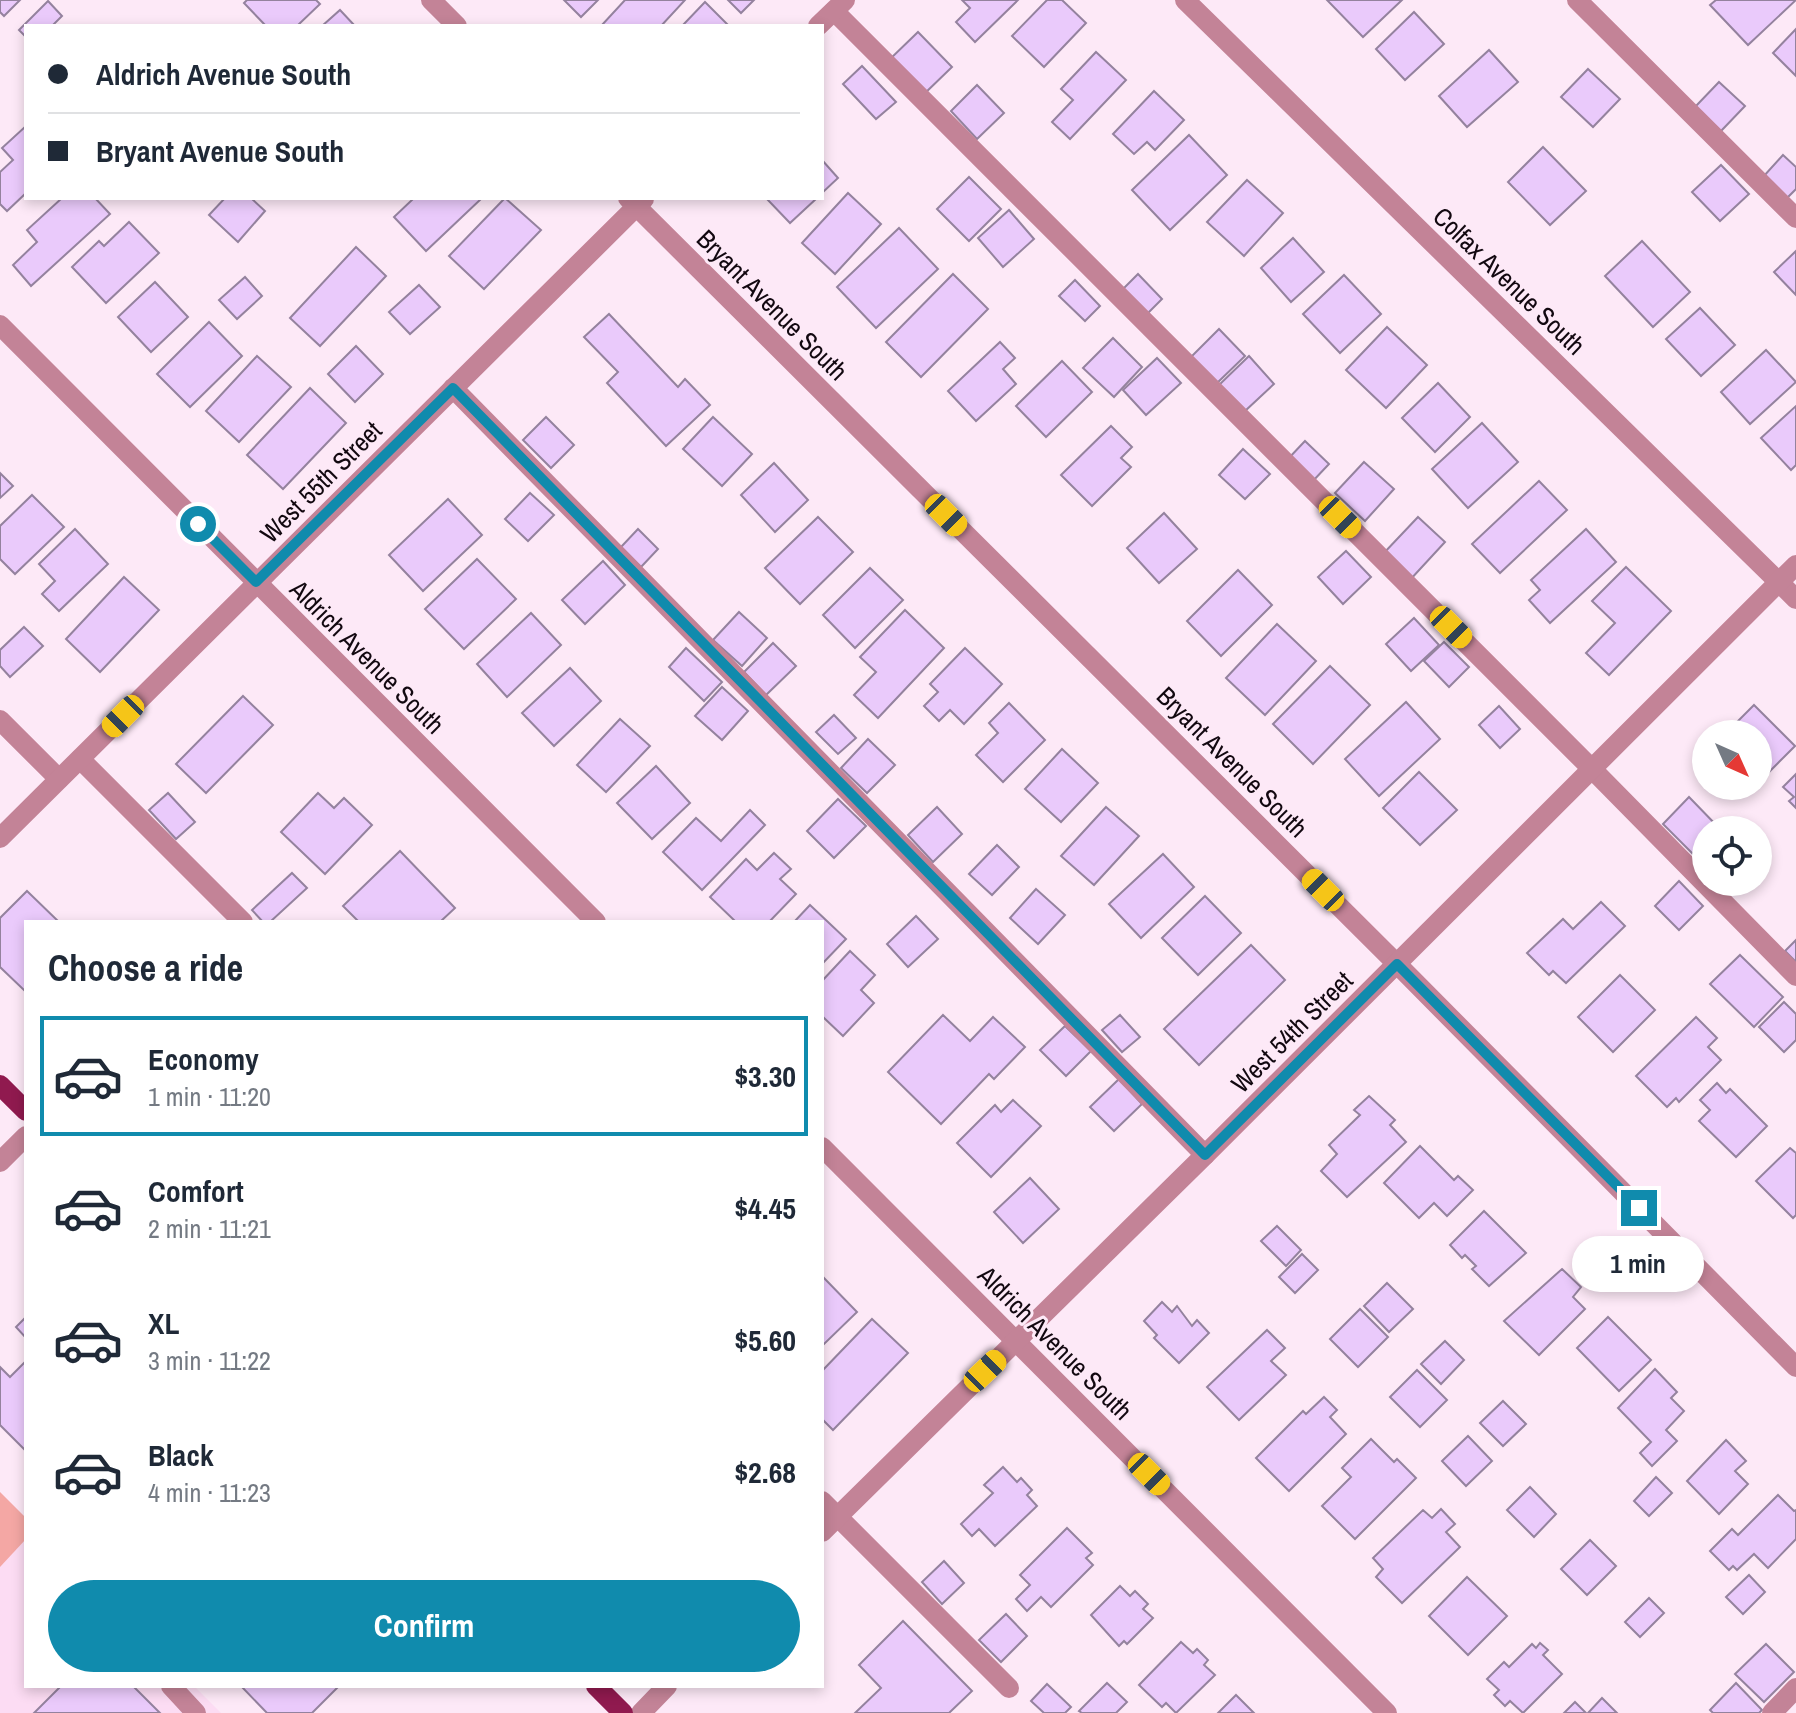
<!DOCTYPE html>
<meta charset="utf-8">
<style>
body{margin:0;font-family:"Archivo Narrow",sans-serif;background:#f6f6f7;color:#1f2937;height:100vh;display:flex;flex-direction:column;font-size:30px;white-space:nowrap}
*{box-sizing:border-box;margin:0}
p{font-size:26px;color:#747a83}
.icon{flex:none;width:44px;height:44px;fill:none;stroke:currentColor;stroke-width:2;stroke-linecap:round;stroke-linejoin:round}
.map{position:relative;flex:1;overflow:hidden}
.panel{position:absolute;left:24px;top:920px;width:800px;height:768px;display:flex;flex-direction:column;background:#fff;border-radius:0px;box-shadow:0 4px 12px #0003}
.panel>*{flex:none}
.guide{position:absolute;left:24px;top:24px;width:800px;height:176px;border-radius:0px;box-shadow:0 4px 12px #0003;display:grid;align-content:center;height:176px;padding:0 24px;background:#fff}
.needle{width:52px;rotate:135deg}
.buttons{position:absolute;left:1692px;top:720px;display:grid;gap:16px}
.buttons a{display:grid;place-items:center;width:80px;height:80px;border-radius:50%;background:#fff;box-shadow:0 4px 12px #0003;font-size:40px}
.end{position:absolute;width:36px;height:36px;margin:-18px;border:10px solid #108bad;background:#fff;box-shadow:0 0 0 4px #fff}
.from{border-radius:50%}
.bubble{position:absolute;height:56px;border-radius:28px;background:#fff;box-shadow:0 4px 12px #0003;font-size:26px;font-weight:700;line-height:56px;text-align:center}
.car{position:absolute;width:24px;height:48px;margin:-24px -12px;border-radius:10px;box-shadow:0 0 6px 2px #0007;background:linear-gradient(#f5c518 24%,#345 0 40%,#f5c518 0 76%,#345 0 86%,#f5c518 0)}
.guide b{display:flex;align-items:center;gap:28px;height:76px;font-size:30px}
.guide b+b{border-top:2px solid #e0e1e3}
.guide i{width:20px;height:20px;background:#1f2937}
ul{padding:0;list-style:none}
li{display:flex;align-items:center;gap:24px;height:120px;margin:0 16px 12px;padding:0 8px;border:4px solid transparent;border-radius:0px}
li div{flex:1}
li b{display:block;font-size:30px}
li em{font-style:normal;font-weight:700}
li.on{border-color:#108bad}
li>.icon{width:72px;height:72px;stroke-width:1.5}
h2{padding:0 24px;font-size:36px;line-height:96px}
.primary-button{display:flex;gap:16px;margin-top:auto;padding:16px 24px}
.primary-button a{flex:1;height:92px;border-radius:48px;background:#108bad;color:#fff;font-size:32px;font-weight:700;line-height:92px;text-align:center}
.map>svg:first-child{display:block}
.built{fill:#fcdcf3}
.park{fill:#f4a7a4}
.building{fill:#eacafb;stroke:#94829e;stroke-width:2}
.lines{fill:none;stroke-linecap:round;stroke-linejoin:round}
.minor{stroke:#c38397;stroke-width:20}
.major{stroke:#901a4f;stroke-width:20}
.route{stroke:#108bad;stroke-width:10}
.labels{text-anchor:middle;stroke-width:6;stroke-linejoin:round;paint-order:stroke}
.street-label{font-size:26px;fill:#120810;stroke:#fde9f7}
</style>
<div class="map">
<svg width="1796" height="1713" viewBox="0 0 1796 1713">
<rect width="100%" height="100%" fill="#fde9f7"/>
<!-- built -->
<path class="built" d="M0,1492L26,1518V1686H194L221,1713H0Z"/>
<!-- park -->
<path class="park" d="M0,1492L26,1518V1539L0,1567Z"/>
<!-- building -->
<g class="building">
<path d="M0,0H20L4,16L0,12Z"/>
<path d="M247,0H316L320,4L297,26H266L244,3Z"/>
<path d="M564,0H598L581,17Z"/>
<path d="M625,0H685L661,26H601Z"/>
<path d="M728,0H754L741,13Z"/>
<path d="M962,0H1018L975,42L956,22L970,8Z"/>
<path d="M1047,0H1062L1086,23L1044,67L1012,36Z"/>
<path d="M1327,0H1402L1363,37Z"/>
<path d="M1716,0H1796L1748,45L1710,5Z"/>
<path d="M48,1L62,16L52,26H26V37L19,30Z"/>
<path d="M705,2L729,26H682Z"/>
<path d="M340,10L355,26H322Z"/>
<path d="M1414,12L1444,44L1405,80L1376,49Z"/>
<path d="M1796,29V76L1773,53Z"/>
<path d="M918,32L952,67L922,96L888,61Z"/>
<path d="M1489,50L1518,82L1467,127L1439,96Z"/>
<path d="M1096,52L1126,80L1070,139L1052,122L1073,100L1061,89Z"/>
<path d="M862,66L896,102L876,119L843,84Z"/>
<path d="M1588,69L1620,99L1593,127L1561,97Z"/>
<path d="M1719,82L1745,106L1721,131L1695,107Z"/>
<path d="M977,85L1004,113L977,139L951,111Z"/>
<path d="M1154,91L1184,120L1155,150L1147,142L1134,154L1113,134Z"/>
<path d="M26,126V193L7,211L0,204V172L13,160L2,148Z"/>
<path d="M1189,135L1227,175L1170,230L1132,190Z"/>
<path d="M1543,147L1586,191L1550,225L1508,182Z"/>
<path d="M1783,155L1796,167V189L1786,199L1763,177Z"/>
<path d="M822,160L838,178L822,193Z"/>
<path d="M1721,165L1749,194L1720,221L1692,192Z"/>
<path d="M969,177L1001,209L969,241L937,209Z"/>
<path d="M1247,180L1283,213L1244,256L1207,222Z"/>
<path d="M848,193L881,224L835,274L802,243Z"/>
<path d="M62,198H95L110,214L31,286L13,265L37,242L27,230Z"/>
<path d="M225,198H251L265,211L238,242L209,215Z"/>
<path d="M414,198H482L426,251L394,217Z"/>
<path d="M505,198L541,230L484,289L449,256Z"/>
<path d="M766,198H817L790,223Z"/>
<path d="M1009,210L1034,239L1003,267L978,238Z"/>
<path d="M129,222L159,253L106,303L72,267L99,241L104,246Z"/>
<path d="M899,228L938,269L876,328L837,287Z"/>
<path d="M1293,238L1324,272L1291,302L1261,268Z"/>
<path d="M1642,241L1690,292L1653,327L1605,276Z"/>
<path d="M356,247L386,276L320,346L290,318Z"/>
<path d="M1796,251V295L1774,272Z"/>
<path d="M953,274L988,309L921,377L886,342Z"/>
<path d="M1138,274L1162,299L1143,318L1119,293Z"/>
<path d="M1344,275L1381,314L1340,353L1303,314Z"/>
<path d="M245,277L262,296L237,319L219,300Z"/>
<path d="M1075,280L1100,306L1085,321L1059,296Z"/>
<path d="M155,282L188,317L151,352L118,317Z"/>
<path d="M419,285L440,307L410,334L389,312Z"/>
<path d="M1700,308L1735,345L1701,376L1666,339Z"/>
<path d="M609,314L678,387L685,379L710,405L666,446L607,383L618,372L584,337Z"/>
<path d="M209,322L242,356L190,407L157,374Z"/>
<path d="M1387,327L1427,365L1386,408L1346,370Z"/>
<path d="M1219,329L1245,356L1215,385L1189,359Z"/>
<path d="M1113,338L1142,367L1114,397L1083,368Z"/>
<path d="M1000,342L1015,358L1003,369L1016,384L976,421L948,391Z"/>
<path d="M356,346L383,374L355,402L328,374Z"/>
<path d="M1766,350L1796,382L1750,424L1721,392Z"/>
<path d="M257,356L291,387L239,442L206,411Z"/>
<path d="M1249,356L1274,384L1245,411L1219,385Z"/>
<path d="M1157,358L1181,383L1146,415L1123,390Z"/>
<path d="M1062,361L1092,392L1046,437L1016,406Z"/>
<path d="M1438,383L1470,417L1435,452L1402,418Z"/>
<path d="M310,388L346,423L283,489L247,455Z"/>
<path d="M1796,406V465L1791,470L1761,438Z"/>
<path d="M546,417L574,445L551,468L523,440Z"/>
<path d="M713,417L752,454L722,486L683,449Z"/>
<path d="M1482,423L1518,462L1468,508L1432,469Z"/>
<path d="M1111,426L1132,447L1121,458L1131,467L1092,506L1061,475Z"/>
<path d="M1305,441L1329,464L1311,483L1287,460Z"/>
<path d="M1243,449L1270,474L1245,499L1219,475Z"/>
<path d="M1364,462L1394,489L1365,521L1335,493Z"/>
<path d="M774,463L808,500L775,532L741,495Z"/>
<path d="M0,473L13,486L0,498Z"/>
<path d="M1539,481L1567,510L1500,573L1472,544Z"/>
<path d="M530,493L554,515L528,541L505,519Z"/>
<path d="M32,495L64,527L15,574L0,559V526Z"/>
<path d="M448,499L482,535L423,591L389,555Z"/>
<path d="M1164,513L1197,549L1159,583L1127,548Z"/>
<path d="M818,517L853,552L800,604L765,568Z"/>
<path d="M1418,517L1445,542L1409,581L1382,555Z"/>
<path d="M75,529L108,564L59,611L42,594L55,581L39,564Z"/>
<path d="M638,529L658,549L641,567L621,547Z"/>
<path d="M1586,529L1616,562L1550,623L1529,600L1540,590L1531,580Z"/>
<path d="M1346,551L1371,577L1343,604L1318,577Z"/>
<path d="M477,559L516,599L464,649L425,609Z"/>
<path d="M603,561L625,585L585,624L562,600Z"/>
<path d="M1626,567L1671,611L1609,675L1586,653L1615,623L1592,601Z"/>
<path d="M870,568L903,600L855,648L823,615Z"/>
<path d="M1238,570L1272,605L1221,656L1187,621Z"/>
<path d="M124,577L159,610L100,672L66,639Z"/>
<path d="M905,610L944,648L878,718L854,695L876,672L860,657Z"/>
<path d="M739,612L767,638L742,666L713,640Z"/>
<path d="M531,613L561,645L507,697L477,664Z"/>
<path d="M1414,618L1439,645L1411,671L1386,644Z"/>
<path d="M1277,624L1316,661L1265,715L1226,678Z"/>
<path d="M24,627L43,646L10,677L0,666V650Z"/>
<path d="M1444,642L1469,667L1449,687L1424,661Z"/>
<path d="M773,643L796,666L766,695L744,672Z"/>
<path d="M686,648L722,682L704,701L669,667Z"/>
<path d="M965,648L1002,684L964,724L950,710L939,721L924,706L938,692L930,684Z"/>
<path d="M1330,666L1370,705L1313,764L1273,724Z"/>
<path d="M570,668L601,701L554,746L522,713Z"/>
<path d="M722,687L748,711L722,740L695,716Z"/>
<path d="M243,696L273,725L206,793L176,764Z"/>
<path d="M1406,702L1440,739L1379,796L1345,759Z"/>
<path d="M1009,703L1045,740L1003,782L976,755L998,733L989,723Z"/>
<path d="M1754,705L1795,746L1758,783V734H1746L1736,723Z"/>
<path d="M1499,706L1520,729L1500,748L1479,725Z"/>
<path d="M834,715L856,738L838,754L816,732Z"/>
<path d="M620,719L650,746L606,792L577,765Z"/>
<path d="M868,739L895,765L867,793L841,768Z"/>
<path d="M1062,749L1098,783L1061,822L1025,789Z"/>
<path d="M656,766L690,803L652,839L617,803Z"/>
<path d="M1419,772L1457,810L1420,845L1383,808Z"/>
<path d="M1796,774V808L1789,801L1794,797L1783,787Z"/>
<path d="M168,793L195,822L176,839L149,810Z"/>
<path d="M318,793L334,808L344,798L372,825L325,874L281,832Z"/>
<path d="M1689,797L1720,829L1706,830V843L1694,855L1663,824Z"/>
<path d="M838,799L866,826L834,858L807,831Z"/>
<path d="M937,807L962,834L933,862L908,835Z"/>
<path d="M1106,807L1139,836L1094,885L1061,856Z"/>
<path d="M750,810L765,825L702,890L663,852L696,818L721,841Z"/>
<path d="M997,845L1019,867L992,895L969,874Z"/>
<path d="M400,851L455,908L440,922H359L343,906Z"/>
<path d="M774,853L791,869L780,879L796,894L769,922H736L710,897L746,859L757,870Z"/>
<path d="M1163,854L1194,887L1141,938L1109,904Z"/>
<path d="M292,873L307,888L270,922H263L252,910Z"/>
<path d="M1679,881L1703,906L1679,930L1655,906Z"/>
<path d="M1036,889L1065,915L1038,944L1010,918Z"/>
<path d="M27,891L59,922H26V992L0,967V918Z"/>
<path d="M1205,896L1241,933L1198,975L1162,938Z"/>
<path d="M1601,902L1625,926L1566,983L1553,971L1549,975L1527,953L1563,919L1573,929Z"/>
<path d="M810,905L846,939L822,964V922H794Z"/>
<path d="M916,916L938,939L908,967L887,944Z"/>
<path d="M1796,940V962L1785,951Z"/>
<path d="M1251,945L1285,980L1199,1065L1164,1029Z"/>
<path d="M850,951L875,975L861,990L874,1003L843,1036L822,1016V981Z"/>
<path d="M1740,955L1783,997L1754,1027L1710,984Z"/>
<path d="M1620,975L1655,1010L1613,1052L1578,1017Z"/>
<path d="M1784,1002L1796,1014V1040L1784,1052L1759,1027Z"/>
<path d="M943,1015L970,1041L993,1017L1025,1047L994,1079L989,1074L941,1124L888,1072Z"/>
<path d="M1120,1015L1140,1037L1122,1052L1102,1030Z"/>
<path d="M1696,1017L1717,1038L1708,1047L1721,1060L1679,1102L1676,1098L1667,1107L1636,1076Z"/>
<path d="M1065,1026L1091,1051L1066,1076L1040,1050Z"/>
<path d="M1119,1079L1142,1104L1114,1131L1090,1107Z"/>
<path d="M1717,1083L1726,1093L1730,1089L1767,1126L1736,1157L1699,1121L1710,1110L1700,1100Z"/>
<path d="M1369,1096L1395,1120L1390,1125L1406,1142L1347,1197L1321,1171L1337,1154L1329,1145L1360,1115L1354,1110Z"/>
<path d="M1013,1100L1041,1126L991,1177L957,1143L995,1105L1001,1112Z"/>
<path d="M1420,1146L1454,1180L1458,1176L1473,1190L1447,1216L1434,1203L1419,1218L1384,1183Z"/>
<path d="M1790,1148L1796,1153V1215L1793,1218L1756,1181Z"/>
<path d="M1030,1178L1059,1209L1023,1243L994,1212Z"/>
<path d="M1484,1211L1526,1253L1489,1286L1472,1269L1476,1266L1465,1255L1462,1258L1450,1245Z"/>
<path d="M1277,1226L1301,1250L1286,1266L1261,1241Z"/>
<path d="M1302,1254L1318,1270L1295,1293L1279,1277Z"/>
<path d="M1562,1269L1581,1287L1573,1297L1585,1309L1539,1355L1504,1321Z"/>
<path d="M824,1278L857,1312L822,1346V1280Z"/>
<path d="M1387,1283L1413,1309L1389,1332L1364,1306Z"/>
<path d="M1162,1302L1172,1312L1177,1306L1192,1326L1197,1320L1209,1333L1179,1363L1154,1338L1157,1335L1144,1321Z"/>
<path d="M1360,1309L1388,1337L1358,1367L1330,1339Z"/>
<path d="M26,1317V1338L16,1327Z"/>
<path d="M1608,1317L1651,1360L1619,1391L1577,1348Z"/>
<path d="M872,1319L908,1353L833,1430L822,1419V1371Z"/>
<path d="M1267,1330L1285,1348L1271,1361L1286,1375L1239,1420L1207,1387Z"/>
<path d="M1445,1341L1464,1360L1441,1384L1421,1364Z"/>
<path d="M26,1361V1451L0,1425V1367L10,1377Z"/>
<path d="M1655,1369L1677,1392L1671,1398L1684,1411L1666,1430L1677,1441L1652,1466L1640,1453L1651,1442L1618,1408Z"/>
<path d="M1417,1370L1447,1400L1420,1427L1390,1397Z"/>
<path d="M1324,1397L1337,1410L1330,1417L1346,1434L1289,1491L1256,1458L1303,1411L1306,1414Z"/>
<path d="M1503,1401L1526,1424L1503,1446L1480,1423Z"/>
<path d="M1468,1436L1492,1461L1466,1486L1442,1461Z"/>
<path d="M1371,1439L1394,1462L1397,1459L1416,1478L1355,1539L1322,1506L1351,1477L1342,1468Z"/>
<path d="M1726,1440L1746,1461L1735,1471L1748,1484L1719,1514L1687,1481Z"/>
<path d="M1003,1467L1017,1482L1021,1478L1032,1490L1027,1495L1037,1506L995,1546L979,1529L972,1536L961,1524L993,1493L984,1485Z"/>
<path d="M1656,1477L1672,1493L1649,1516L1634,1501Z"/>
<path d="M1530,1487L1556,1514L1534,1537L1507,1510Z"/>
<path d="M1778,1495L1794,1511L1796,1510V1539L1768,1568L1754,1554L1737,1570L1733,1566L1729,1570L1710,1551L1732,1529L1738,1535Z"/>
<path d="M1441,1509L1455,1524L1446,1532L1460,1547L1402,1603L1376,1577L1383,1569L1373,1558L1423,1510L1432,1518Z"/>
<path d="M1067,1528L1092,1553L1086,1558L1093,1565L1051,1607L1041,1597L1027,1611L1016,1599L1030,1585L1020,1575Z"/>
<path d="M1590,1540L1616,1566L1587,1595L1561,1569Z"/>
<path d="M944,1561L964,1583L942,1604L922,1582Z"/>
<path d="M1749,1575L1765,1592L1743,1614L1726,1597Z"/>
<path d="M1467,1577L1507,1616L1468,1655L1429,1616Z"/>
<path d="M1120,1586L1130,1596L1135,1591L1148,1604L1143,1609L1153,1618L1127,1644L1124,1641L1119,1646L1091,1615Z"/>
<path d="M1649,1598L1664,1613L1640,1637L1625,1622Z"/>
<path d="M1006,1614L1027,1636L1001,1662L979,1640Z"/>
<path d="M903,1621L972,1691L949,1713H855L881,1688L859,1665Z"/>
<path d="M1181,1642L1193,1653L1197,1649L1208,1660L1204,1665L1215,1675L1176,1713L1166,1703L1162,1707L1139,1685Z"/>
<path d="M1540,1643L1548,1650L1543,1655L1562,1674L1523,1713L1510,1701L1505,1706L1494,1695L1499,1690L1487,1679L1504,1662L1509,1667L1532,1644L1536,1648Z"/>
<path d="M1766,1644L1794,1672L1764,1702L1735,1674Z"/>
<path d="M1107,1683L1127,1702L1116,1713H1082L1079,1711Z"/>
<path d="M1736,1683L1762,1710L1759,1713H1713L1710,1710Z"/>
<path d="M1047,1684L1071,1707L1065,1713H1044L1031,1701Z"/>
<path d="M61,1686H133L160,1713H34Z"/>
<path d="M241,1686H339L312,1713H267Z"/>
<path d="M1236,1695L1254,1713H1218Z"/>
<path d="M1602,1698L1617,1713H1588Z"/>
<path d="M1575,1702L1586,1713H1564Z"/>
</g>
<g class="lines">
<!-- minor -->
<g class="minor">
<path d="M431,0L457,26"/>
<path d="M1185,0L1796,599"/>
<path d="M1577,0L1796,218"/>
<path d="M834,11L1592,769L1796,976"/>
<path d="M818,26L845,0"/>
<path d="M628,198L1397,964L1796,1367"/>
<path d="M0,325L596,922"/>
<path d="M453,388L1205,1155"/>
<path d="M0,720L59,779"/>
<path d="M80,759L243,922"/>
<path d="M0,838L644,199"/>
<path d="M822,1147L1387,1713"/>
<path d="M0,1162L26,1136"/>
<path d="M822,1501L1009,1688"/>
<path d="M822,1532L1205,1155L1796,565"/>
<path d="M171,1686L196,1713"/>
<path d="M641,1713L667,1686"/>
<path d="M1772,1713L1796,1688"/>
</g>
<!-- major -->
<g class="major">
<path d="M0,1085L26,1111"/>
<path d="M596,1686L623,1713"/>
</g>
</g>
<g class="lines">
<!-- route -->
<path class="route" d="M198,524L256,582L453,388L1205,1155L1397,964L1639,1208"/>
</g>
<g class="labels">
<!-- street labels -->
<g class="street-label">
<text transform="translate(1509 281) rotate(44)" y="9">Colfax Avenue South</text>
<text transform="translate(772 305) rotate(45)" y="9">Bryant Avenue South</text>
<text transform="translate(321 482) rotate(-45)" y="9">West 55th Street</text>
<text transform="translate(367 657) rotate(45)" y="9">Aldrich Avenue South</text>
<text transform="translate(1232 762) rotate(45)" y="9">Bryant Avenue South</text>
<text transform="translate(1292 1032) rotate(-45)" y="9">West 54th Street</text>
<text transform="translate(1055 1343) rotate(45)" y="9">Aldrich Avenue South</text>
</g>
</g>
</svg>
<div class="buttons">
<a><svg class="needle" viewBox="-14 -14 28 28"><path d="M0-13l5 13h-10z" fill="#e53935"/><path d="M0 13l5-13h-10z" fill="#747a83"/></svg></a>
<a><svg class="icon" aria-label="locate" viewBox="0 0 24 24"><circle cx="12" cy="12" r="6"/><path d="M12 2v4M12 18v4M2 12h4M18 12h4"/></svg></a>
</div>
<i class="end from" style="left:198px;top:524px"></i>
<i class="end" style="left:1639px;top:1208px"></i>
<div class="bubble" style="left:1572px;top:1236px;width:132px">1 min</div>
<i class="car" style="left:946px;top:515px;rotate:135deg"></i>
<i class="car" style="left:1340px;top:517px;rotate:135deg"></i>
<i class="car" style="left:1451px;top:627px;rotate:135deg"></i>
<i class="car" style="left:123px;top:716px;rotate:225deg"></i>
<i class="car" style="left:1323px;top:890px;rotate:315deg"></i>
<i class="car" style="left:985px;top:1371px;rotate:46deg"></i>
<i class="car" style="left:1149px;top:1474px;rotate:135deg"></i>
<div class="guide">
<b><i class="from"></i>Aldrich Avenue South</b>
<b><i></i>Bryant Avenue South</b>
</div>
<section class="panel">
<h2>Choose a ride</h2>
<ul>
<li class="on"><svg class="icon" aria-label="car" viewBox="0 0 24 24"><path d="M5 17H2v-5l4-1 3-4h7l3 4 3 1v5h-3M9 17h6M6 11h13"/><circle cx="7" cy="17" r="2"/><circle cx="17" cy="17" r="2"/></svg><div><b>Economy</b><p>1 min · 11:20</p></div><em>$3.30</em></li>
<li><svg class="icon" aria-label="car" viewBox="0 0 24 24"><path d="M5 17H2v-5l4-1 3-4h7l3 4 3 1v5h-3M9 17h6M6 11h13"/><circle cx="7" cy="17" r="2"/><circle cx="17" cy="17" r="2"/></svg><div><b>Comfort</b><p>2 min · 11:21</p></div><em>$4.45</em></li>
<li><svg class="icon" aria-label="car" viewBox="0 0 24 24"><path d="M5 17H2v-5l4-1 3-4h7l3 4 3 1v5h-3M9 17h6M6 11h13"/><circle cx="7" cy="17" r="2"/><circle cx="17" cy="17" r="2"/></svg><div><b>XL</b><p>3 min · 11:22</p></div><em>$5.60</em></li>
<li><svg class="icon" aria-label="car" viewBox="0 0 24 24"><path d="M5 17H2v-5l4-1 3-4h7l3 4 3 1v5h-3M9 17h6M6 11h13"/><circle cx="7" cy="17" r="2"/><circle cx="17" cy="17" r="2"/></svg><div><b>Black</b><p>4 min · 11:23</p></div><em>$2.68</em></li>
</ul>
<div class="primary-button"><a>Confirm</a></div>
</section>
</div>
